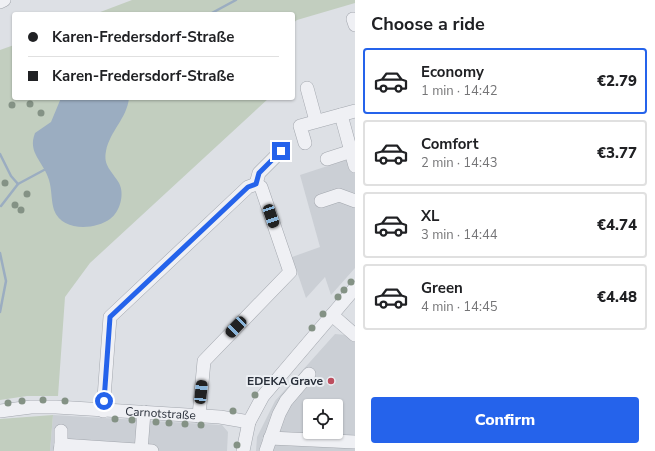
<!DOCTYPE html>
<meta charset="utf-8">
<style>
body{margin:0;font-family:"Nunito Sans",sans-serif;background:#f6f6f6;color:#202124;height:100vh;display:flex;flex-direction:column;font-size:15px;white-space:nowrap}
*{box-sizing:border-box;margin:0}
p{font-size:13px;color:#757577}
.icon{flex:none;width:22px;height:22px;fill:none;stroke:currentColor;stroke-width:2;stroke-linecap:round;stroke-linejoin:round}
.map{position:relative;flex:1;overflow:hidden}
.panel{display:flex;flex-direction:column;background:#fff;width:300px}
.panel>*{flex:none}
.hud{position:absolute;left:12px;top:12px;width:283px;height:88px;border-radius:4px;box-shadow:0 1px 3px #0004;display:grid;align-content:center;height:88px;padding:0 16px;background:#fff}
.tools{position:absolute;left:303px;top:399px;display:grid;gap:8px}
.tools a{display:grid;place-items:center;width:40px;height:40px;border-radius:4px;background:#fff;box-shadow:0 1px 3px #0004;font-size:20px}
.end{position:absolute;width:18px;height:18px;margin:-9px;border:5px solid #2563eb;background:#fff;box-shadow:0 0 0 2px #fff}
.from{border-radius:50%}
.car{position:absolute;width:12px;height:24px;margin:-12px -6px;border-radius:5px;box-shadow:0 0 3px 1px #0007;background:linear-gradient(#222 24%,#8ab4d8 0 40%,#222 0 76%,#8ab4d8 0 86%,#222 0)}
.hud b{display:flex;align-items:center;gap:14px;height:38px;font-size:15px}
.hud b+b{border-top:1px solid #e0e0e0}
.hud i{width:10px;height:10px;background:#202124}
ul{padding:0;list-style:none}
li{display:flex;align-items:center;gap:12px;height:66px;margin:0 8px 6px;padding:0 8px;border:2px solid #e0e0e0;border-radius:4px}
li div{flex:1}
li b{display:block;font-size:15px}
li em{font-style:normal;font-weight:800}
li.current{border-color:#2563eb}
li>.icon{width:36px;height:36px;stroke-width:1.5}
h2{padding:0 16px;font-size:18px;line-height:48px}
.action{display:flex;gap:8px;margin-top:auto;padding:8px 16px}
.action a{flex:1;height:46px;border-radius:4px;background:#2563eb;color:#fff;font-size:16px;font-weight:800;line-height:46px;text-align:center}
main{display:flex;flex:1;min-height:0}
.map>svg:first-child{display:block}
.built{fill:#cbcfd5;fill-rule:evenodd}
.green{fill:#c2cebf}
.water{fill:#9badc1}
.lines{fill:none;stroke-linecap:round;stroke-linejoin:round}
.stream{stroke:#9badc1;stroke-width:2.5}
.minor-casing{stroke:#a3a7ae;stroke-width:14}
.minor{stroke:#eff0f4;stroke-width:13}
.tree{fill:#849285}
.route{stroke:#2563eb;stroke-width:5}
.poi-dot{fill:#bd4e5e;stroke:#eceff3;stroke-width:1.5}
.labels{text-anchor:middle;stroke-width:4;stroke-linejoin:round;paint-order:stroke}
.poi-label{font-size:12px;font-weight:bold;fill:#282e39;stroke:#eceff3;text-anchor:end}
.street-label{font-size:12px;fill:#282e39;stroke:#eceff3}
</style>
<main>
<div class="map">
<svg width="355" height="451" viewBox="0 0 355 451">
<rect width="100%" height="100%" fill="#dde0e5"/>
<!-- built -->
<g class="built">
<path d="M355,157V268L331,295L325,277L306,298L292,257L320,247L300,175Z"/>
<path d="M335,334L347,335L355,342V451H256L257,437L275,401ZM310,406H336V432H310Z"/>
<path d="M53,415L222,425L228,432L227,451H50Z"/>
</g>
<!-- green -->
<g class="green">
<path d="M132,0H355V3L297,20L293,23V14H95Z"/>
<path d="M14,45V98H269L90,263L65,297L58,396H27L0,400V50Z"/>
<path d="M53,415L50,451H0V419Z"/>
</g>
<!-- water -->
<path class="water" d="M61,98H129C127,118 110,131 106,151C103,166 112,171 119,183C125,194 120,212 110,219C95,230 62,232 54,210C51,201 52,190 49,180C44,162 27,153 35,133L51,122Z"/>
<g class="lines">
<!-- stream -->
<g class="stream">
<path d="M210,14L236,0"/>
<path d="M0,154L11,176L18,184"/>
<path d="M1,206L18,184L44,170"/>
<path d="M0,253L6,281L0,312"/>
</g>
<!-- minor casing -->
<g class="minor-casing">
<g id="minor">
<path d="M0,2L4,0"/>
<path d="M353,19L355,25"/>
<path d="M307,88L316,121"/>
<path d="M341,115L355,166"/>
<path d="M305,143L300,126L355,111"/>
<path d="M327,159L355,150"/>
<path d="M256,184L259,173L281,151"/>
<path d="M321,201L339,195L355,201"/>
<path d="M332,315L355,335"/>
<path id="s1" d="M0,411L31,407H56L220,417L249,422"/>
<path d="M103,411L110,317L248,187L256,184L261,187L290,272L204,361L199,416"/>
<path d="M270,438L355,442"/>
<path d="M61,445V431"/>
<path d="M60,451L61,445L152,451"/>
<path d="M141,451L144,412"/>
<path d="M243,451L249,422L263,396L355,288"/>
<path d="M266,451L279,414L286,401L309,374"/>
</g>
</g>
<!-- minor -->
<use href="#minor" class="minor"/>
</g>
<!-- trees -->
<g class="tree">
<circle cx="30" cy="104" r="3.5"/>
<circle cx="12" cy="105" r="3.5"/>
<circle cx="41" cy="113" r="3.5"/>
<circle cx="5" cy="183" r="3.5"/>
<circle cx="27" cy="194" r="3.5"/>
<circle cx="15" cy="205" r="3.5"/>
<circle cx="21" cy="210" r="3.5"/>
<circle cx="351" cy="282" r="3.5"/>
<circle cx="344" cy="290" r="3.5"/>
<circle cx="338" cy="297" r="3.5"/>
<circle cx="323" cy="314" r="3.5"/>
<circle cx="312" cy="328" r="3.5"/>
<circle cx="255" cy="395" r="3.5"/>
<circle cx="43" cy="400" r="3.5"/>
<circle cx="22" cy="401" r="3.5"/>
<circle cx="65" cy="401" r="3.5"/>
<circle cx="8" cy="403" r="3.5"/>
<circle cx="233" cy="411" r="3.5"/>
<circle cx="115" cy="419" r="3.5"/>
<circle cx="132" cy="420" r="3.5"/>
<circle cx="156" cy="422" r="3.5"/>
<circle cx="169" cy="423" r="3.5"/>
<circle cx="185" cy="424" r="3.5"/>
<circle cx="201" cy="425" r="3.5"/>
<circle cx="237" cy="445" r="3.5"/>
</g>
<g class="lines">
<!-- route -->
<path class="route" d="M104,401L110,317L248,187L256,184L259,173L281,151"/>
</g>
<!-- markers -->
<circle class="poi-dot" cx="331" cy="381" r="4"/>
<g class="labels">
<!-- poi labels -->
<g class="poi-label">
<text x="323" y="385">EDEKA Grave</text>
</g>
<!-- street labels -->
<g class="street-label">
<text dy="4" stroke="none"><textPath href="#s1" startOffset="161">Carnotstraße</textPath></text>
</g>
</g>
</svg>
<div class="tools">
<a><svg class="icon" aria-label="locate" viewBox="0 0 24 24"><circle cx="12" cy="12" r="6"/><path d="M12 2v4M12 18v4M2 12h4M18 12h4"/></svg></a>
</div>
<i class="end from" style="left:104px;top:401px"></i>
<i class="end" style="left:281px;top:151px"></i>
<i class="car" style="left:271px;top:216px;rotate:161deg"></i>
<i class="car" style="left:236px;top:327px;rotate:224deg"></i>
<i class="car" style="left:201px;top:392px;rotate:6deg"></i>
<div class="hud">
<b><i class="from"></i>Karen-Fredersdorf-Straße</b>
<b><i></i>Karen-Fredersdorf-Straße</b>
</div>
</div>
<section class="panel">
<h2>Choose a ride</h2>
<ul>
<li class="current"><svg class="icon" aria-label="car" viewBox="0 0 24 24"><path d="M5 17H2v-5l4-1 3-4h7l3 4 3 1v5h-3M9 17h6M6 11h13"/><circle cx="7" cy="17" r="2"/><circle cx="17" cy="17" r="2"/></svg><div><b>Economy</b><p>1 min · 14:42</p></div><em>€2.79</em></li>
<li><svg class="icon" aria-label="car" viewBox="0 0 24 24"><path d="M5 17H2v-5l4-1 3-4h7l3 4 3 1v5h-3M9 17h6M6 11h13"/><circle cx="7" cy="17" r="2"/><circle cx="17" cy="17" r="2"/></svg><div><b>Comfort</b><p>2 min · 14:43</p></div><em>€3.77</em></li>
<li><svg class="icon" aria-label="car" viewBox="0 0 24 24"><path d="M5 17H2v-5l4-1 3-4h7l3 4 3 1v5h-3M9 17h6M6 11h13"/><circle cx="7" cy="17" r="2"/><circle cx="17" cy="17" r="2"/></svg><div><b>XL</b><p>3 min · 14:44</p></div><em>€4.74</em></li>
<li><svg class="icon" aria-label="car" viewBox="0 0 24 24"><path d="M5 17H2v-5l4-1 3-4h7l3 4 3 1v5h-3M9 17h6M6 11h13"/><circle cx="7" cy="17" r="2"/><circle cx="17" cy="17" r="2"/></svg><div><b>Green</b><p>4 min · 14:45</p></div><em>€4.48</em></li>
</ul>
<div class="action"><a>Confirm</a></div>
</section>
</main>
